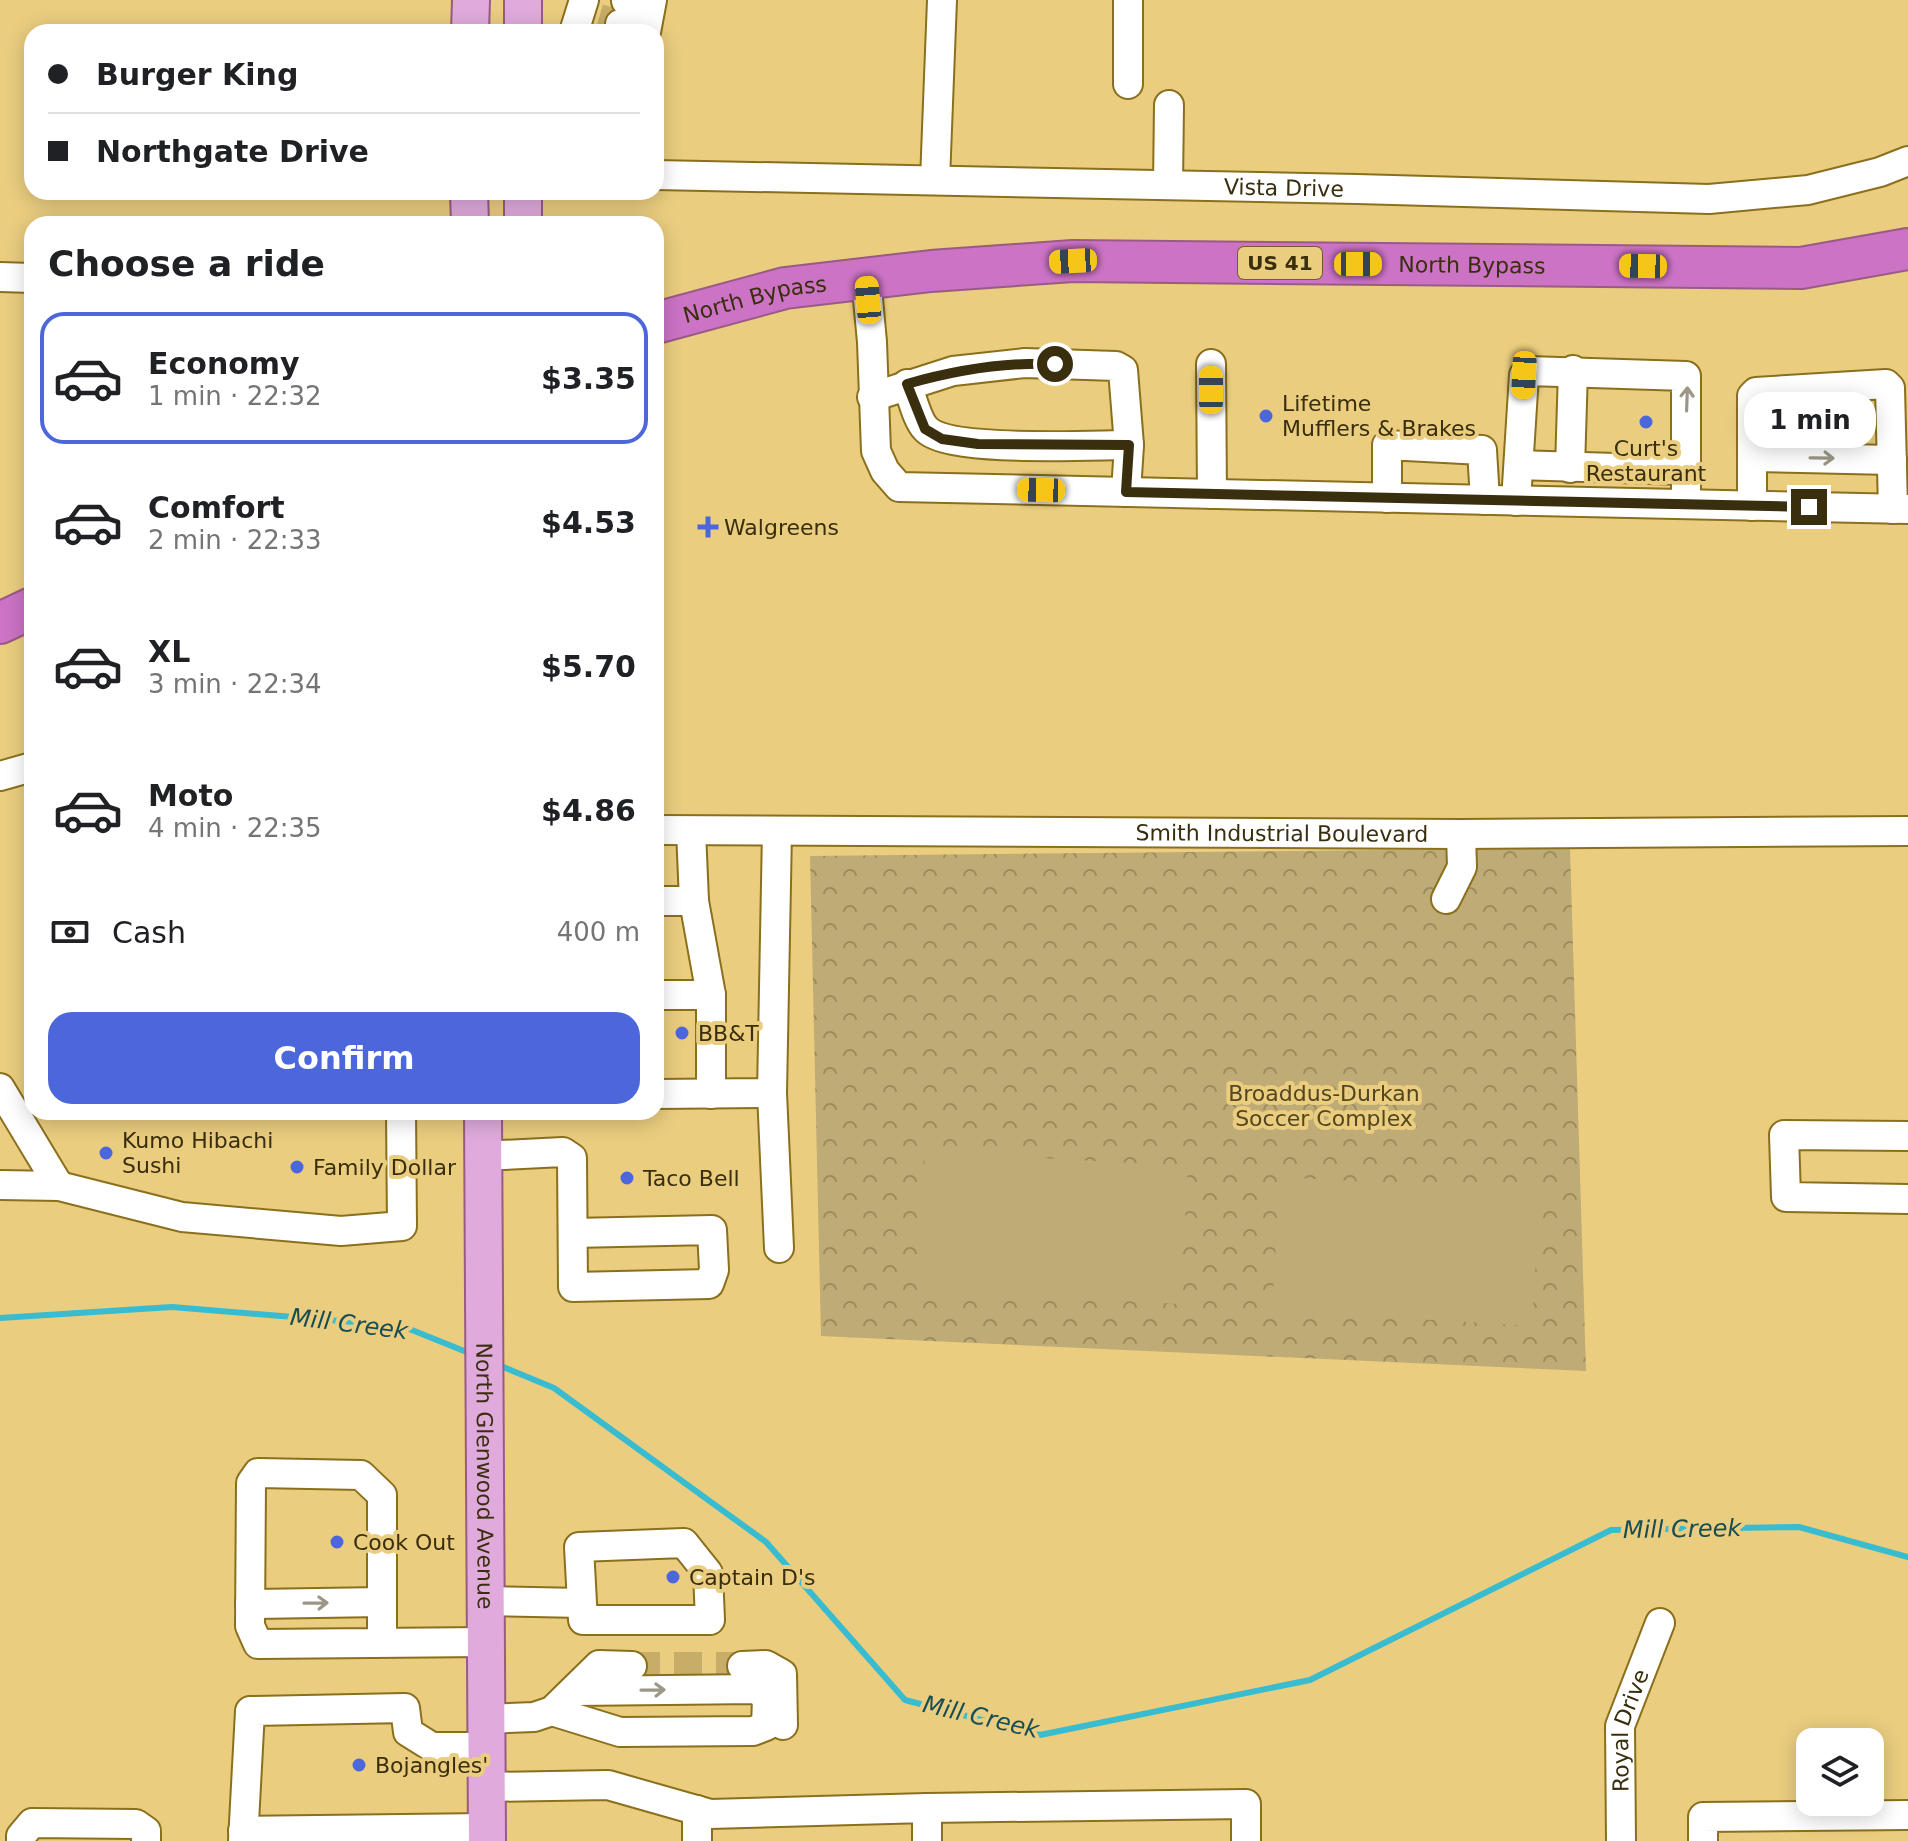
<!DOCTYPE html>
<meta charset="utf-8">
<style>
body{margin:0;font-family:"DejaVu Sans",sans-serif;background:#f2f2f2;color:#202124;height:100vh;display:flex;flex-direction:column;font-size:30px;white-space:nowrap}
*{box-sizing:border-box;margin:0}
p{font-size:26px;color:#757577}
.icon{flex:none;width:44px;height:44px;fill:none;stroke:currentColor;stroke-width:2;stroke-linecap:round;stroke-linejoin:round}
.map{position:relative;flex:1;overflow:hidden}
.side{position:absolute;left:24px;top:216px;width:640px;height:904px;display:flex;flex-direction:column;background:#fff;border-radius:24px;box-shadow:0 4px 20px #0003}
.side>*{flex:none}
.guide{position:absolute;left:24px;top:24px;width:640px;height:176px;border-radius:24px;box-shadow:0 4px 20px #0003;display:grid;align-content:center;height:176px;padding:0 24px;background:#fff}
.controls{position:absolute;left:1796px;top:1728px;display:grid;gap:16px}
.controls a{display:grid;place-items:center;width:88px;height:88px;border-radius:16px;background:#fff;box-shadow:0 4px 20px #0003;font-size:40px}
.end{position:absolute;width:36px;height:36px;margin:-18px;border:10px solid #392e0d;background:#fff;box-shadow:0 0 0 4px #fff}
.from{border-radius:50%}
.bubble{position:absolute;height:56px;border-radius:24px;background:#fff;box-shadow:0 4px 20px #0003;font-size:26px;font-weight:700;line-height:56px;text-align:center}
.car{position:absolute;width:24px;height:48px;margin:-24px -12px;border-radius:10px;box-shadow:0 0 6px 2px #0007;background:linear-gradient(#f5c518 24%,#345 0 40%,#f5c518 0 76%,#345 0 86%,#f5c518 0)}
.guide b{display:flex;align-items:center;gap:28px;height:76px;font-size:30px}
.guide b+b{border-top:2px solid #e0e0e0}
.guide i{width:20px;height:20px;background:#202124}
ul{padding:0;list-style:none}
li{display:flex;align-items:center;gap:24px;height:132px;margin:0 16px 12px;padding:0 8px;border:4px solid transparent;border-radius:24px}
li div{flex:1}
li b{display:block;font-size:30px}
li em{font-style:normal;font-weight:700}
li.active{border-color:#4c67db}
li>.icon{width:72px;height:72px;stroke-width:1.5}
h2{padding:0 24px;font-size:36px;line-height:96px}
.pay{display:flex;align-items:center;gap:20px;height:88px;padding:0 24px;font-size:30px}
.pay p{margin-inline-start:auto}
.primary-button{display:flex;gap:16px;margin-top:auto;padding:16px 24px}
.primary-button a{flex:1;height:92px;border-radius:24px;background:#4c67db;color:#fff;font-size:32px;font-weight:700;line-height:92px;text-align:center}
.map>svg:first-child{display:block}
.forest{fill:url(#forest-crowns)}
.pitch{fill:#bfab75}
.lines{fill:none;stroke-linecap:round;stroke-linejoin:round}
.stream{stroke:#39bcd0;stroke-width:6}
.minor-tunnel{stroke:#c7ad68;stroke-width:28;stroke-dasharray:28 14;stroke-linecap:butt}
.minor-casing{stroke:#8a6f1d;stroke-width:32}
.major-casing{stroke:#995b85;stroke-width:40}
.highway-casing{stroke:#995b85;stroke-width:44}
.minor{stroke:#fff;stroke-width:28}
.major{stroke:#e0abdc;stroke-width:36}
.highway{stroke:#cc73c5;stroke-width:40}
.oneway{stroke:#9c9686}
.route{stroke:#392e0d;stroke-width:10}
.poi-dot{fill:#4c67db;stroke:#eacd7f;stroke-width:3}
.labels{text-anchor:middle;stroke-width:8;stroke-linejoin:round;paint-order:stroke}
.shield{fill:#eacd7f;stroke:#6e5e2f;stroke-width:2}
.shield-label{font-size:20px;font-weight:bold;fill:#392e0d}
.street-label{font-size:22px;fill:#392e0d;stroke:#eacd7f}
.poi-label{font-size:22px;fill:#392e0d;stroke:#eacd7f;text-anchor:start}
.park-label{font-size:22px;fill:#534621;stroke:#eacd7f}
.water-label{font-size:24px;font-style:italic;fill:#174e56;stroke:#eacd7f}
</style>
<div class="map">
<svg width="1908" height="1841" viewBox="0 0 1908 1841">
<defs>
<pattern id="forest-crowns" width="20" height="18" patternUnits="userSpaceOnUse" patternTransform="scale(2)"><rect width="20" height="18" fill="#bfab75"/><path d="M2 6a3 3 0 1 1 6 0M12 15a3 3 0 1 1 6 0" fill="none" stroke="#9c8c5e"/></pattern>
</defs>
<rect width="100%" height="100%" fill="#eacd7f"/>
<!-- forest -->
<path class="forest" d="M1570,848L1586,1371L821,1336L810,856Z"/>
<!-- pitch -->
<g class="pitch">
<path d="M925,1152L1188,1166L1180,1304L918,1290Z"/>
<path d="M1280,1177L1540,1192L1532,1326L1272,1310Z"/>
</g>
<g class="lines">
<!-- stream -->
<g class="stream">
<path d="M0,1318L172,1307L402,1326L474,1355"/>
<path d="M496,1364L554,1388L766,1542L905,1700L1040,1735L1310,1680L1611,1530L1799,1527L1908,1557"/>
</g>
<!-- minor-tunnel -->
<g class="minor-tunnel">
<path d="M599,18L620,24"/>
<path d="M632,1666H742"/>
</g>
<!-- minor casing -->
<g class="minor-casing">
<g id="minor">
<path d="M626,1L650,8"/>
<path d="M620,24L645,30"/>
<path d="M574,32L584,0"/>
<path d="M646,32L652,0"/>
<path d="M1128,84V0"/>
<path id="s1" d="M656,175L1357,189L1709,199L1808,190L1880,172L1908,161"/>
<path d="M935,180L942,0"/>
<path d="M1168,185L1169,105"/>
<path d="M0,277L32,278"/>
<path d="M866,278L872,342L876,451L885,471L899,487L1908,509"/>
<path d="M1211,364L1212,494"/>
<path d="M907,384C912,397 917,420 926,429C949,453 1092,445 1129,445"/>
<path d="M872,397L953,371L1025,363L1116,366L1123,370L1129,445L1126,492"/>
<path d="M1752,457L1892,460"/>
<path d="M1519,465L1684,470"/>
<path d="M1570,468L1573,370"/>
<path d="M1387,498V445L1482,450L1485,500"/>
<path d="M1516,501L1524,375L1528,371L1686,376V504"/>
<path d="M1752,506V396L1756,392L1886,384L1890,388L1893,509"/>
<path d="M0,776L32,767"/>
<path id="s2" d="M656,830L1461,834L1908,831"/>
<path d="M691,831L694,901L711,995V1094"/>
<path d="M1446,899L1462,867L1461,834"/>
<path d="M656,901H694"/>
<path d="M656,995H711"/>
<path d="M0,1088L59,1186"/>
<path d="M772,1093L779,1248"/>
<path d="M656,1094L772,1093L777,831"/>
<path d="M1908,1136L1784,1135L1786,1197L1908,1199"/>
<path d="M482,1156L563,1152L572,1158L573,1287L709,1284L714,1270L712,1230L573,1233"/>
<path d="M0,1185L59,1186L182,1217L341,1231L402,1226L401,1112"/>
<path d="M485,1601L582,1603L579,1547L684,1543L708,1573L710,1620H583L582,1603"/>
<path d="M250,1604L382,1602"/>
<path d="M382,1643V1495L361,1475L258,1473L251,1483L250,1626L258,1644L485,1642"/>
<path d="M742,1666L766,1665L782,1674L783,1725"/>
<path d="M552,1711L620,1732L753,1731L766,1726L767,1698L757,1689L575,1691"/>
<path d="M486,1719L534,1717L552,1711L599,1665L632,1666"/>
<path d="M487,1787L608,1785L710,1814L927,1808V1841"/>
<path d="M927,1808L1246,1804V1841"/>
<path d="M697,1810V1841"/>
<path d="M243,1831L487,1828"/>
<path d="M21,1841V1836L32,1823L136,1824L146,1831V1841"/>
<path d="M243,1841L250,1711L405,1708L408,1732L432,1747H486"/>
<path id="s3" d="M1621,1841L1620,1726L1660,1623"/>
<path d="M1703,1841V1817L1908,1815"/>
</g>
</g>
<!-- major casing -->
<g class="major-casing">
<g id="major">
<path d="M470,32L471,0"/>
<path d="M523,32V0"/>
<path d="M469,192L470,224"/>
<path d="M523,224V192"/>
<path id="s4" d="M483,1112L487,1841"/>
</g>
</g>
<!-- highway casing -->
<g class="highway-casing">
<g id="highway">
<path id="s5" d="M656,323L785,288L931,271L1073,261L1801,268L1908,249"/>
<path d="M0,623L32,608"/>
</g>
</g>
<!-- minor -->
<use href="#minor" class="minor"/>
<!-- major -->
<use href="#major" class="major"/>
<!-- highway -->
<use href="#highway" class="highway"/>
</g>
<!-- one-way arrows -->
<defs><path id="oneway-shaft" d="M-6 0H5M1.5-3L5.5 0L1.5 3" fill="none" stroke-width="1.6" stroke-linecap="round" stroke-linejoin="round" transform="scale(2)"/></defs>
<g class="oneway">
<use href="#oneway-shaft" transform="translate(1687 399) rotate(-88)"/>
<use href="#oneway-shaft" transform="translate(1822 458) rotate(1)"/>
<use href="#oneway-shaft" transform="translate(316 1603) rotate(-1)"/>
<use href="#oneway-shaft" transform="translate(653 1690) rotate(-1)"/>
</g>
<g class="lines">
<!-- route -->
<path class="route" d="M1055,364C1004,362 956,370 907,384L925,429L942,439L978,444L1129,445L1126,492L1809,507"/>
</g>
<!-- markers -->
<g class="poi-dot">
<circle cx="1266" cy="416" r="8"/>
<circle cx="1646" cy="422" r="8"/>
<path d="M704 515h8v8h8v8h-8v8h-8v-8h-8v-8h8z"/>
<circle cx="682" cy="1033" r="8"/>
<circle cx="106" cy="1153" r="8"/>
<circle cx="297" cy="1167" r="8"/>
<circle cx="627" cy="1178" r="8"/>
<circle cx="337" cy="1542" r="8"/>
<circle cx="673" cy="1577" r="8"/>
<circle cx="359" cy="1765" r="8"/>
</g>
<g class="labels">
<!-- shield labels -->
<rect class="shield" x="1238" y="247" width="84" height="32" rx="6"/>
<g class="shield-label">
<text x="1280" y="270">US 41</text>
</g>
<!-- street labels -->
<g class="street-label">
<text dy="8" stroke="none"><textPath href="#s1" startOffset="628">Vista Drive</textPath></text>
<text dy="8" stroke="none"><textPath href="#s5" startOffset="822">North Bypass</textPath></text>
<text dy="8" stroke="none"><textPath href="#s5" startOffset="102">North Bypass</textPath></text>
<text dy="8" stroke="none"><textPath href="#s2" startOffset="626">Smith Industrial Boulevard</textPath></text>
<text dy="8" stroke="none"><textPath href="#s4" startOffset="364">North Glenwood Avenue</textPath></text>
<text dy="8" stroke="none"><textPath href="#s3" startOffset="112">Royal Drive</textPath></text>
</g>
<!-- poi labels -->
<g class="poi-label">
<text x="1282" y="411">Lifetime<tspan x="1282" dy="25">Mufflers &amp; Brakes</tspan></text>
<text x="1646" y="456" text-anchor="middle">Curt's<tspan x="1646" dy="25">Restaurant</tspan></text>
<text x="724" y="535">Walgreens</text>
<text x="698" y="1041">BB&amp;T</text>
<text x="122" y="1148">Kumo Hibachi<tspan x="122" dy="25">Sushi</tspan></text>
<text x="313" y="1175">Family Dollar</text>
<text x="643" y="1186">Taco Bell</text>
<text x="353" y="1550">Cook Out</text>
<text x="689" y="1585">Captain D's</text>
<text x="375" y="1773">Bojangles'</text>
</g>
<!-- park labels -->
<g class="park-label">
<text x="1324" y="1101">Broaddus-Durkan<tspan x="1324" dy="25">Soccer Complex</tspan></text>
</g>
<!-- water labels -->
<g class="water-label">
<text transform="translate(349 1324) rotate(7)" y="8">Mill Creek</text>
<text transform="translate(1682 1529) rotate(-1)" y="8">Mill Creek</text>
<text transform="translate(981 1717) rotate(13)" y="8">Mill Creek</text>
</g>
</g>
</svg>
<div class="controls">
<a><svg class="icon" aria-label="layers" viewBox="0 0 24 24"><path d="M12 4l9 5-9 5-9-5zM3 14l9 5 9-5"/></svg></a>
</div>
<i class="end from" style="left:1055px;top:364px"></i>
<i class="end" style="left:1809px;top:507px"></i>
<div class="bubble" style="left:1744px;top:392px;width:132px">1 min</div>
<i class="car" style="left:1073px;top:261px;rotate:267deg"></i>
<i class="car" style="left:1358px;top:264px;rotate:90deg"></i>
<i class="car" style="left:1643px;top:266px;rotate:271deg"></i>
<i class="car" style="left:868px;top:300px;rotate:355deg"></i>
<i class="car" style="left:1524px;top:375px;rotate:183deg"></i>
<i class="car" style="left:1211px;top:390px;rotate:0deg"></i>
<i class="car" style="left:1041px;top:490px;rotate:271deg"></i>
<div class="guide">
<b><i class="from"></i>Burger King</b>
<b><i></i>Northgate Drive</b>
</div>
<section class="side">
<h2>Choose a ride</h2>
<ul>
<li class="active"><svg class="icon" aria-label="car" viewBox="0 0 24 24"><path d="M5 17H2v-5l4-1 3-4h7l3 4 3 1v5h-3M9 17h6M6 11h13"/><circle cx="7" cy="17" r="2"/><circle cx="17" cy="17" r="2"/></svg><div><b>Economy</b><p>1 min · 22:32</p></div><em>$3.35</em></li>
<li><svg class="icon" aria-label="car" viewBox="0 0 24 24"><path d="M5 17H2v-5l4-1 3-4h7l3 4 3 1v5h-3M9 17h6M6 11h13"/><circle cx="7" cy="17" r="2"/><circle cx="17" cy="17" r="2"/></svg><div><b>Comfort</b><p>2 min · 22:33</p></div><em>$4.53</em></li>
<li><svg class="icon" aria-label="car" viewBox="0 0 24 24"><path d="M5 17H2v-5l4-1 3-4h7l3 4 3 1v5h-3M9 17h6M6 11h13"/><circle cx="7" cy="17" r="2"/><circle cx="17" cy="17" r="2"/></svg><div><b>XL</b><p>3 min · 22:34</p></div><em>$5.70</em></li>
<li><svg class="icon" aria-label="car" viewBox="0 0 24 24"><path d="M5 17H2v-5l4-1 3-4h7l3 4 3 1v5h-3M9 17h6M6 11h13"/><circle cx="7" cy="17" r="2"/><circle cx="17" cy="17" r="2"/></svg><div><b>Moto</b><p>4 min · 22:35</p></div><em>$4.86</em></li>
</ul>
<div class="pay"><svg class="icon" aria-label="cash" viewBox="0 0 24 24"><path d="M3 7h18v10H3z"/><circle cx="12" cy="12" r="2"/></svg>Cash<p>400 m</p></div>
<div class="primary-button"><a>Confirm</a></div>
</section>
</div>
